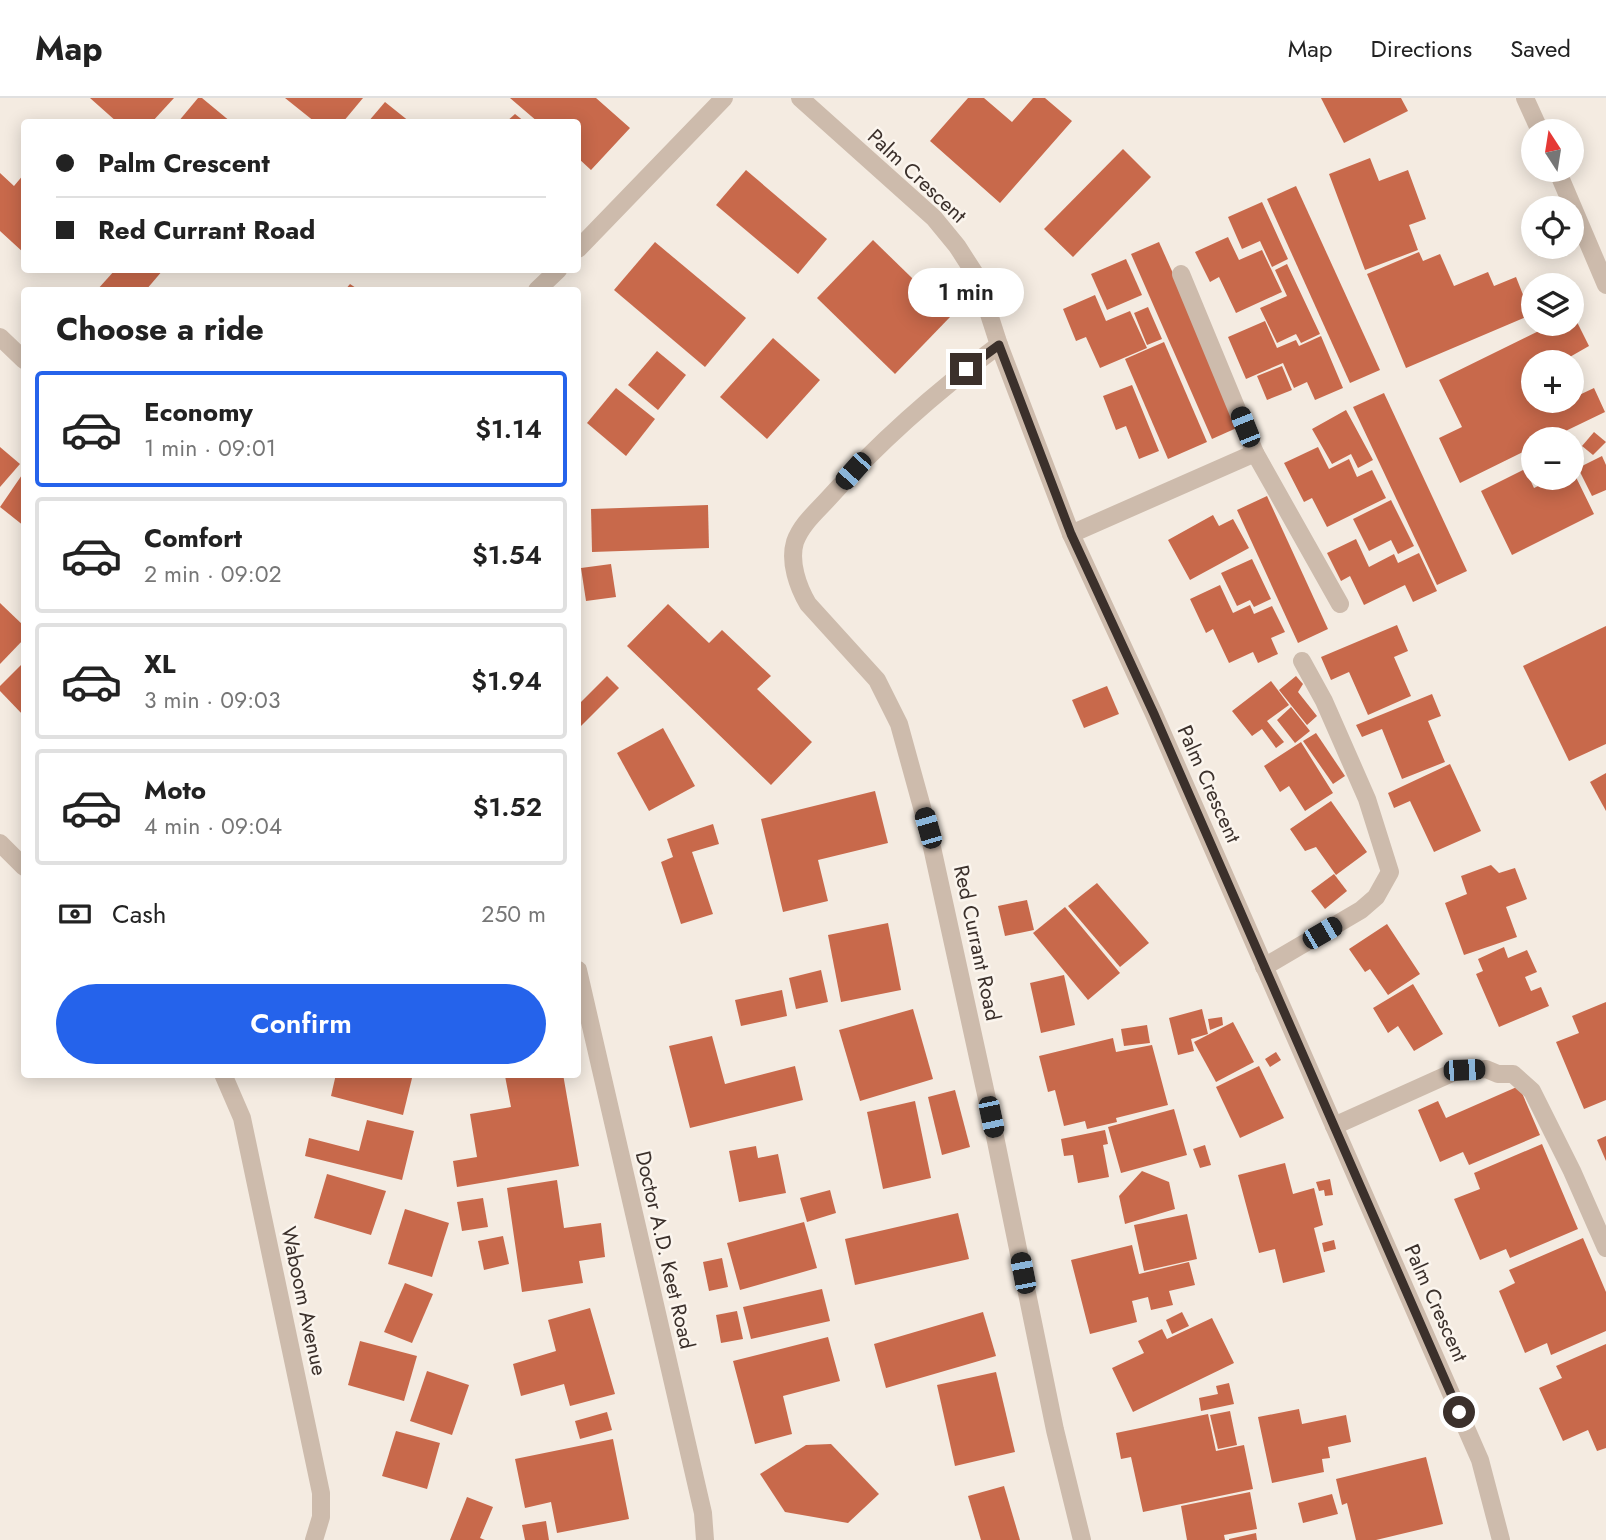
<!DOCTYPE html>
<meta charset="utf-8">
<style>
body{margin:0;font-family:Jost,sans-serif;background:#f6f6f6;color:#222;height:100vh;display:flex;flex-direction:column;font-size:26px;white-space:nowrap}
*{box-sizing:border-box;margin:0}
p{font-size:23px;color:#767676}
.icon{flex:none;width:38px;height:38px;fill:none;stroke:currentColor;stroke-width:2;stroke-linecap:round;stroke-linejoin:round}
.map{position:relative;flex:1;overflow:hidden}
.panel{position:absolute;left:21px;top:189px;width:560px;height:791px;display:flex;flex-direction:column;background:#fff;border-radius:7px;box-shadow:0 4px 18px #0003}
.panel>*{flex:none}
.banner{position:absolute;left:21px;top:21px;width:560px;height:154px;border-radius:7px;box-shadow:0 4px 18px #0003;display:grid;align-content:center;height:154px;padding:0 35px;background:#fff}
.needle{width:46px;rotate:348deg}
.buttons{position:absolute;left:1521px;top:21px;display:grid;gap:14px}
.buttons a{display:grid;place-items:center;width:63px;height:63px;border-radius:50%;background:#fff;box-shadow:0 4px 18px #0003;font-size:35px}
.end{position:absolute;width:32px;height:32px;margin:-16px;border:9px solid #3b302b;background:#fff;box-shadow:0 0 0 4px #fff}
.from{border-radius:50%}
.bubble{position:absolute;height:49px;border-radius:24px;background:#fff;box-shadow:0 4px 18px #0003;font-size:23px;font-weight:600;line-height:49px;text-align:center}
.car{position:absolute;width:21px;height:42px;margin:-21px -10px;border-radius:9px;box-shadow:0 0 5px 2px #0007;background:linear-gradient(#222 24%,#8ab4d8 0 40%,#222 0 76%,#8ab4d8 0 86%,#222 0)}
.banner b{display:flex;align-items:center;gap:24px;height:66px;font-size:26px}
.banner b+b{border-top:2px solid #e0e0e0}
.banner i{width:18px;height:18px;background:#222}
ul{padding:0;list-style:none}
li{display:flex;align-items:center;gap:21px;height:116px;margin:0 14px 10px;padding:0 21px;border:4px solid #e0e0e0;border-radius:7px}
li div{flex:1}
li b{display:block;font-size:26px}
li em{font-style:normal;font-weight:600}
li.selected{border-color:#2563eb}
li>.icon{width:63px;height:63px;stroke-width:1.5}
h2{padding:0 35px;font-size:32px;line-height:84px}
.pay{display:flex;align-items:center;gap:18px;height:77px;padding:0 35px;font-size:26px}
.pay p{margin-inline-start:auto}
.action{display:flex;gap:14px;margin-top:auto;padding:14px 35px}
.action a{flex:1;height:80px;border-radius:42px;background:#2563eb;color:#fff;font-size:28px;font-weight:600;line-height:80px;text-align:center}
header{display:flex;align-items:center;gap:42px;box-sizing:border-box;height:98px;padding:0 35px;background:#fff;border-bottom:2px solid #e0e0e0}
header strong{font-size:33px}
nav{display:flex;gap:38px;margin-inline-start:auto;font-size:24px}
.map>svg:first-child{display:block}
.building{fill:#c8694b}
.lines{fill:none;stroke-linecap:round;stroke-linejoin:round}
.minor{stroke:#cdbbac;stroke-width:18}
.route{stroke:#3b302b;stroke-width:9}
.labels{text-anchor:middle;stroke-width:5;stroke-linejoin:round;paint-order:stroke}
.street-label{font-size:21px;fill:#3b302b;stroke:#fbf5ee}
</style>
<header>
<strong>Map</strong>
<nav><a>Map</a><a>Directions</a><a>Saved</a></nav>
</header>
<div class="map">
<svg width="1606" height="1442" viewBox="0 0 1606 1442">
<rect width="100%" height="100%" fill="#f4ebe1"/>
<!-- building -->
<g class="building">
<path d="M90,0H174L152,24H117Z"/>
<path d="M198,0H202L231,24H178Z"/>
<path d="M285,0H363L343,24H315Z"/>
<path d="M510,0H596L630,30L591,72L578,60V24H538Z"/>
<path d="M968,0H984L1012,24L1033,0H1045L1072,23L1000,105L930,43Z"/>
<path d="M1321,0H1401L1408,13L1344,45Z"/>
<path d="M385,4L410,24H368Z"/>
<path d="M515,16L525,24H506Z"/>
<path d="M1123,51L1151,79L1073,159L1044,131Z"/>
<path d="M1370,60L1379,83L1408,72L1426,121L1409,127L1418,152L1365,172L1329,76Z"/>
<path d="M746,72L827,141L798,176L716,107Z"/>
<path d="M0,75L14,88L24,76V155L0,133Z"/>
<path d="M1296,88L1380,272L1350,285L1267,101Z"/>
<path d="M1262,104L1288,161L1272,169L1260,143L1242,151L1228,119Z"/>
<path d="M1228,139L1239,162L1262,152L1282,194L1236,215L1219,179L1210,184L1195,154Z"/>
<path d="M873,142L951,218L895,276L817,200Z"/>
<path d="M655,144L746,220L705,269L614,192Z"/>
<path d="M1159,144L1241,328L1212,341L1131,156Z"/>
<path d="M1419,154L1423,163L1440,156L1454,188L1488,174L1494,188L1516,179L1531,217L1406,270L1367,176Z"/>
<path d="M1126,161L1142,197L1107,212L1091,176Z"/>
<path d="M1287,166L1320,236L1301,245L1296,236L1277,245L1260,210L1287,198L1275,172Z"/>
<path d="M115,172H163L146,192H97Z"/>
<path d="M350,186L359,192H345Z"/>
<path d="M1095,197L1106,223L1130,213L1147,250L1100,270L1086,239L1076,243L1063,211Z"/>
<path d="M1148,209L1162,241L1147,247L1134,215Z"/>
<path d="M1572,214L1589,248L1561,264H1533V303H1572V285L1577,298L1594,290L1605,314L1549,341H1533V349L1460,385L1439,340L1462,329L1439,282L1553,226H1572Z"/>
<path d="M1265,223L1277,250L1296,242L1299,248L1321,238L1343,290L1315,302L1307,284L1294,290L1283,265L1246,281L1228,239Z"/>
<path d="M773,240L820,282L767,341L720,299Z"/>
<path d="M1164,244L1207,344L1168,361L1125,261Z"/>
<path d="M657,253L686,277L658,312L628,287Z"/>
<path d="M1282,268L1292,292L1267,302L1257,278Z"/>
<path d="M1132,287L1159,353L1139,361L1126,328L1116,332L1103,298Z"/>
<path d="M616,290L655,321L626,358L587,325Z"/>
<path d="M1384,295L1467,473L1437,487L1353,309Z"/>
<path d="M1346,312L1373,362L1358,370L1351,356L1332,366L1312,331Z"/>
<path d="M1594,334L1606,344L1593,357L1582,348Z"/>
<path d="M0,349L20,366L0,389Z"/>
<path d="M1318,349L1329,371L1349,361L1357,379L1372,372L1386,400L1327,429L1312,400L1304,404L1284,365Z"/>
<path d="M1602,358L1606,367V392L1592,398L1578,370Z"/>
<path d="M1525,371L1534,390L1555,380H1572V371L1594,416L1512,457L1481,393Z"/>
<path d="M24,374V428L0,409Z"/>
<path d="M1267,398L1328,531L1298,545L1237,412Z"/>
<path d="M1391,402L1414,448L1398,456L1391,442L1369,453L1353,421Z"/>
<path d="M708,407L709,450L592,454L591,411Z"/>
<path d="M1213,417L1219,428L1233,421L1249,450L1190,482L1168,442Z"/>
<path d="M1356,441L1369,469L1394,456L1398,465L1419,455L1437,493L1413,504L1405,487L1364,507L1350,478L1341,483L1327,455Z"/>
<path d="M1252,461L1271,501L1254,509L1250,502L1237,508L1221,475Z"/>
<path d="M611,466L616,499L586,503L581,470Z"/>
<path d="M1220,487L1233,515L1250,507L1254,516L1272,508L1285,534L1271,540L1278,556L1258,565L1253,554L1229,565L1213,531L1206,535L1190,501Z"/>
<path d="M0,505L24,528V541L0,566Z"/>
<path d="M668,506L709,545L722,532L771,578L757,591L812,644L771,687L627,548Z"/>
<path d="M1397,527L1408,553L1394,559L1411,598L1368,617L1349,574L1331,582L1321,559Z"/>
<path d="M1606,528V646L1569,663L1523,568Z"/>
<path d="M24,564V618L0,593V588Z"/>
<path d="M607,578L619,590L578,631V607Z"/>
<path d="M1296,578L1303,586L1298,594L1317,618L1307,627L1279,592Z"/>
<path d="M1271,583L1289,607L1267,623L1284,644L1276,650L1262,631L1252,638L1232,613Z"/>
<path d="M1107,588L1119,616L1084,630L1072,602Z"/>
<path d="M1432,596L1441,618L1428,623L1445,664L1402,681L1382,631L1362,639L1356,627Z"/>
<path d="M1291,609L1310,633L1295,645L1277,622Z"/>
<path d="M663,630L695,688L649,713L617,655Z"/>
<path d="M1316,635L1345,678L1333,686L1303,643Z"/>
<path d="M1301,644L1333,695L1305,713L1289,688L1280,694L1264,668Z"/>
<path d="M1450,666L1481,733L1434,754L1410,703L1394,710L1388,695Z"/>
<path d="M1606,675V713L1590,684Z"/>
<path d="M875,693L888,745L818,762L828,803L783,814L761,721Z"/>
<path d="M1331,703L1367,754L1336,777L1316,749L1305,753L1290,731Z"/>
<path d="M713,726L719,746L692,754L713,816L681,826L661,764L673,759L667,741Z"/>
<path d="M1491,767L1499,775L1515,770L1527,801L1506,809L1517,839L1464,857L1445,805L1467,796L1461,778Z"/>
<path d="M1334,776L1347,793L1325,811L1311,793Z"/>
<path d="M1097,785L1149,845L1120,869L1068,808Z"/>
<path d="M1027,802L1034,832L1005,838L998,808Z"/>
<path d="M1065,809L1120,875L1088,902L1033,835Z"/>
<path d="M888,825L901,892L841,904L828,837Z"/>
<path d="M1387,826L1420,876L1388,897L1370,871L1365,874L1349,851Z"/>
<path d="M1504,849L1508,860L1527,852L1537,874L1525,879L1531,893L1541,889L1549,908L1499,929L1476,876L1483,873L1478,861Z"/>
<path d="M821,872L828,904L796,911L789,880Z"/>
<path d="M1064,877L1075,927L1041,935L1030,885Z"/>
<path d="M1413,886L1443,936L1414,953L1398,928L1388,935L1373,910Z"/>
<path d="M782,892L787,918L741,928L735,902Z"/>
<path d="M1606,904V1002L1584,1011L1556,944L1579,935L1572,918Z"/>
<path d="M913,911L933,981L860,1003L839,932Z"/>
<path d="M1202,911L1208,936L1191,941L1194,953L1178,957L1169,920Z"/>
<path d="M1222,919L1223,927L1210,932L1208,921Z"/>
<path d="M1233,924L1254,964L1216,984L1194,944Z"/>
<path d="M1147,927L1150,945L1124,948L1121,931Z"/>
<path d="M712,938L725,986L795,968L803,1002L690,1030L669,948Z"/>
<path d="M1113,940L1116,954L1152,947L1168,1007L1116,1020L1117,1024L1087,1031L1085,1023L1064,1028L1055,992L1048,994L1039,958Z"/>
<path d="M1276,954L1281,962L1270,969L1265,961Z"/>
<path d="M1259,968L1284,1020L1240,1040L1216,989Z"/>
<path d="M336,976H413L403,1017L331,998Z"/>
<path d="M516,976H563L579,1068L457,1089L453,1063L477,1059L470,1016L511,1009L505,978Z"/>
<path d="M1519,988L1540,1037L1469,1067L1463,1054L1440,1064L1418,1012L1438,1003L1446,1020Z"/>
<path d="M955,992L970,1049L942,1057L928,999Z"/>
<path d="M915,1003L931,1080L883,1091L867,1014Z"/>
<path d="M1174,1011L1187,1057L1121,1075L1108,1029Z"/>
<path d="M367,1022L414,1033L402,1082L305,1058L309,1040L359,1053Z"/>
<path d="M1105,1032L1108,1046L1103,1047L1109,1079L1078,1085L1073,1057L1064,1058L1061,1041Z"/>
<path d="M1606,1038V1063L1597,1042Z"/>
<path d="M1542,1046L1578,1131L1510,1160L1506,1151L1480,1162L1454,1101L1480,1091L1474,1075Z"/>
<path d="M1205,1047L1211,1067L1200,1070L1193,1051Z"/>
<path d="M756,1048L758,1060L778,1056L786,1095L739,1104L729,1053Z"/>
<path d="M1285,1065L1293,1096L1314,1090L1323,1127L1314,1130L1325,1174L1283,1185L1275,1151L1259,1155L1238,1077Z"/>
<path d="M1142,1073L1169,1084L1175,1111L1125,1126L1119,1098Z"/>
<path d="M327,1076L386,1093L371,1137L314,1120Z"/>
<path d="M1330,1081L1333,1097L1325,1098L1324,1092L1319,1093L1316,1084Z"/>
<path d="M557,1082L564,1130L601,1125L605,1159L579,1163L583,1185L522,1194L507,1090Z"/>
<path d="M830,1092L836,1115L807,1124L800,1100Z"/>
<path d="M483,1100L488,1129L462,1133L457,1104Z"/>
<path d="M405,1111L449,1125L432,1179L388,1166Z"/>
<path d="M958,1115L969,1161L855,1187L845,1141Z"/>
<path d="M1187,1116L1197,1161L1144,1173L1134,1127Z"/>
<path d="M804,1124L817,1170L740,1192L727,1145Z"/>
<path d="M503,1138L509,1166L484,1172L478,1143Z"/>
<path d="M1583,1140L1606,1194V1233L1551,1257L1547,1245L1525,1255L1499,1193L1515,1185L1509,1172Z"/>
<path d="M1334,1142L1336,1151L1324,1154L1322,1145Z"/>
<path d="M1132,1147L1139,1176L1189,1164L1195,1187L1169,1193L1173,1207L1151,1212L1148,1199L1132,1203L1137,1224L1090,1236L1071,1162Z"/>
<path d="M722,1160L728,1189L709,1193L703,1164Z"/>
<path d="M405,1185L433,1196L412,1245L384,1234Z"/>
<path d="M822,1191L830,1223L751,1241L743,1209Z"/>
<path d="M590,1210L615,1296L570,1308L564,1286L521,1298L513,1266L556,1253L548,1222Z"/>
<path d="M737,1213L743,1241L721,1245L716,1217Z"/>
<path d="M983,1214L996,1258L886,1290L874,1246Z"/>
<path d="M1182,1214L1189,1228L1172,1236L1166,1222Z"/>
<path d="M1212,1220L1234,1265L1133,1314L1112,1270L1144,1255L1138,1243L1162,1231L1167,1241Z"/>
<path d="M828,1239L840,1283L783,1298L792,1336L755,1346L733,1263Z"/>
<path d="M360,1243L417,1258L404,1303L348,1287Z"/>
<path d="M1606,1246V1350L1597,1353L1588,1332L1563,1343L1539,1290L1562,1280L1556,1268Z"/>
<path d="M427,1273L469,1287L452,1337L410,1323Z"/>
<path d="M996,1274L1015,1354L955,1368L937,1287Z"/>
<path d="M1229,1285L1234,1306L1201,1313L1199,1300L1218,1296L1216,1288Z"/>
<path d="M1299,1311L1302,1326L1346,1317L1351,1344L1328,1349L1330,1360L1322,1361L1324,1374L1272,1385L1258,1319Z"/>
<path d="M1230,1313L1237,1347L1218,1351L1210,1317Z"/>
<path d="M607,1314L612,1332L580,1341L575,1323Z"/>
<path d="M1208,1316L1216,1353L1244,1347L1253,1391L1143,1414L1131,1359L1121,1361L1116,1335Z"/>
<path d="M396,1333L440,1345L427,1391L382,1378Z"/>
<path d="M613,1341L629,1421L557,1435L551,1404L525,1410L515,1361Z"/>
<path d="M831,1346L879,1396L848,1425L785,1414L760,1376L806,1347Z"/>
<path d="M1426,1359L1443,1426L1376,1442H1356L1347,1405L1342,1407L1336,1381Z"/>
<path d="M1004,1388L1020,1442H981L968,1398Z"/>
<path d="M1250,1394L1257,1431L1224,1437L1225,1442H1187L1181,1408Z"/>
<path d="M1332,1396L1338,1416L1303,1425L1298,1405Z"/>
<path d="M467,1399L493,1409L480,1440L485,1442H450Z"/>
<path d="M546,1423L549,1442H525L522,1427Z"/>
<path d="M1256,1435L1257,1442H1229V1441Z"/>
</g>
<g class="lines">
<!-- minor -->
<g class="minor">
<path d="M800,0L934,120L957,148L977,179L999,247L1071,436L1154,616L1480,1362L1501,1442"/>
<path d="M1525,0L1540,33"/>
<path d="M1557,72L1606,187"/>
<path d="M578,151L724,0"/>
<path d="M1181,176L1255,355L1340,506"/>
<path d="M537,192L558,172"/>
<path d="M0,239L24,262"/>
<path d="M999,247C938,292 877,346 827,402C815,415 801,427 795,444C789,464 798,489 808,506L877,582L899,626L928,731L991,1019L1055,1332L1082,1442"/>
<path d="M1071,436L1255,355"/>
<path d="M0,745L24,769"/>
<path d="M1264,869L1361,812L1376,799L1390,774L1367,701L1324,603L1302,563"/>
<path d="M578,872L703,1415L705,1442"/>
<path d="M223,976L242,1020L321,1395V1419L314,1442"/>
<path d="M1334,1028L1454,974L1486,971L1498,976H1513L1532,993L1572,1073L1606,1150"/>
</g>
</g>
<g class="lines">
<!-- route -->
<path class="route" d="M966,271L999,247L1071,436L1154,616L1459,1314"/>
</g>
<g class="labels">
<!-- street labels -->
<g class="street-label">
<text transform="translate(917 78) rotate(43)" y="7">Palm Crescent</text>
<text transform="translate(1209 686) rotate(66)" y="7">Palm Crescent</text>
<text transform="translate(977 845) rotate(78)" y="7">Red Currant Road</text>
<text transform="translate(665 1152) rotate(77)" y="7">Doctor A.D. Keet Road</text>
<text transform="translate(304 1203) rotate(78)" y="7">Waboom Avenue</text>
<text transform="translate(1436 1205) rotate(66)" y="7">Palm Crescent</text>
</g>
</g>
</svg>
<div class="buttons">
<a><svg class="needle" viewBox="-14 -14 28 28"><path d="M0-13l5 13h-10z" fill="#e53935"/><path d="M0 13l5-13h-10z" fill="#767676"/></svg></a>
<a><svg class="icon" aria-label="locate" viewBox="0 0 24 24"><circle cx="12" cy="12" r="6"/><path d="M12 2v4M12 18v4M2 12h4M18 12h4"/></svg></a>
<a><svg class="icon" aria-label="layers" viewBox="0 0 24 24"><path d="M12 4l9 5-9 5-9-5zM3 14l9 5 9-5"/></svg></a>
<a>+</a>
<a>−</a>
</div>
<i class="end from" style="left:1459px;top:1314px"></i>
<i class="end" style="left:966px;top:271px"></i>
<div class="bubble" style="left:908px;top:170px;width:116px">1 min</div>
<i class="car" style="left:1245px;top:329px;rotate:338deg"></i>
<i class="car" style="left:853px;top:373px;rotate:222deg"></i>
<i class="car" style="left:928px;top:730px;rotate:344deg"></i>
<i class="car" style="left:1322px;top:835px;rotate:60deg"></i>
<i class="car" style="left:1464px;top:972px;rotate:88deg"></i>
<i class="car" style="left:991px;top:1019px;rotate:168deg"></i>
<i class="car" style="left:1023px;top:1175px;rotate:349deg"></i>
<div class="banner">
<b><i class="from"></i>Palm Crescent</b>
<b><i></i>Red Currant Road</b>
</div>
<section class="panel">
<h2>Choose a ride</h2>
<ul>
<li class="selected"><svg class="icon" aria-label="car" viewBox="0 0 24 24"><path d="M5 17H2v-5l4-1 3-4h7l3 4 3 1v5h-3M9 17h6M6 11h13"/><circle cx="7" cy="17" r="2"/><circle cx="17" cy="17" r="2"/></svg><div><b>Economy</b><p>1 min · 09:01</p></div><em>$1.14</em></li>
<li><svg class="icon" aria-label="car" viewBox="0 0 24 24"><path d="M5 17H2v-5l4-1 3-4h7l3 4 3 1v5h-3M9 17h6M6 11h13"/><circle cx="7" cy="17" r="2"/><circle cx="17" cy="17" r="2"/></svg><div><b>Comfort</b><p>2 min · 09:02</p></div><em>$1.54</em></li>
<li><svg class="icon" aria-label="car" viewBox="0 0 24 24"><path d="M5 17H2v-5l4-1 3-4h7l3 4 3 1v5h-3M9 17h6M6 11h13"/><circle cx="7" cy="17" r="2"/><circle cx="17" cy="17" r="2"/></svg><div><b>XL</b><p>3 min · 09:03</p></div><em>$1.94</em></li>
<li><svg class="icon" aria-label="car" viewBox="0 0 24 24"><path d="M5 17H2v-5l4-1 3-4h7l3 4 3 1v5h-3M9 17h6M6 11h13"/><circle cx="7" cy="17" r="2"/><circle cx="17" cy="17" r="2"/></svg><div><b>Moto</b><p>4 min · 09:04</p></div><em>$1.52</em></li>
</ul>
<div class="pay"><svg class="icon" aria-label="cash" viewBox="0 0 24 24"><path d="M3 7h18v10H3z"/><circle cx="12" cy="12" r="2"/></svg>Cash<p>250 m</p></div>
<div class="action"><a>Confirm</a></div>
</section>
</div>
